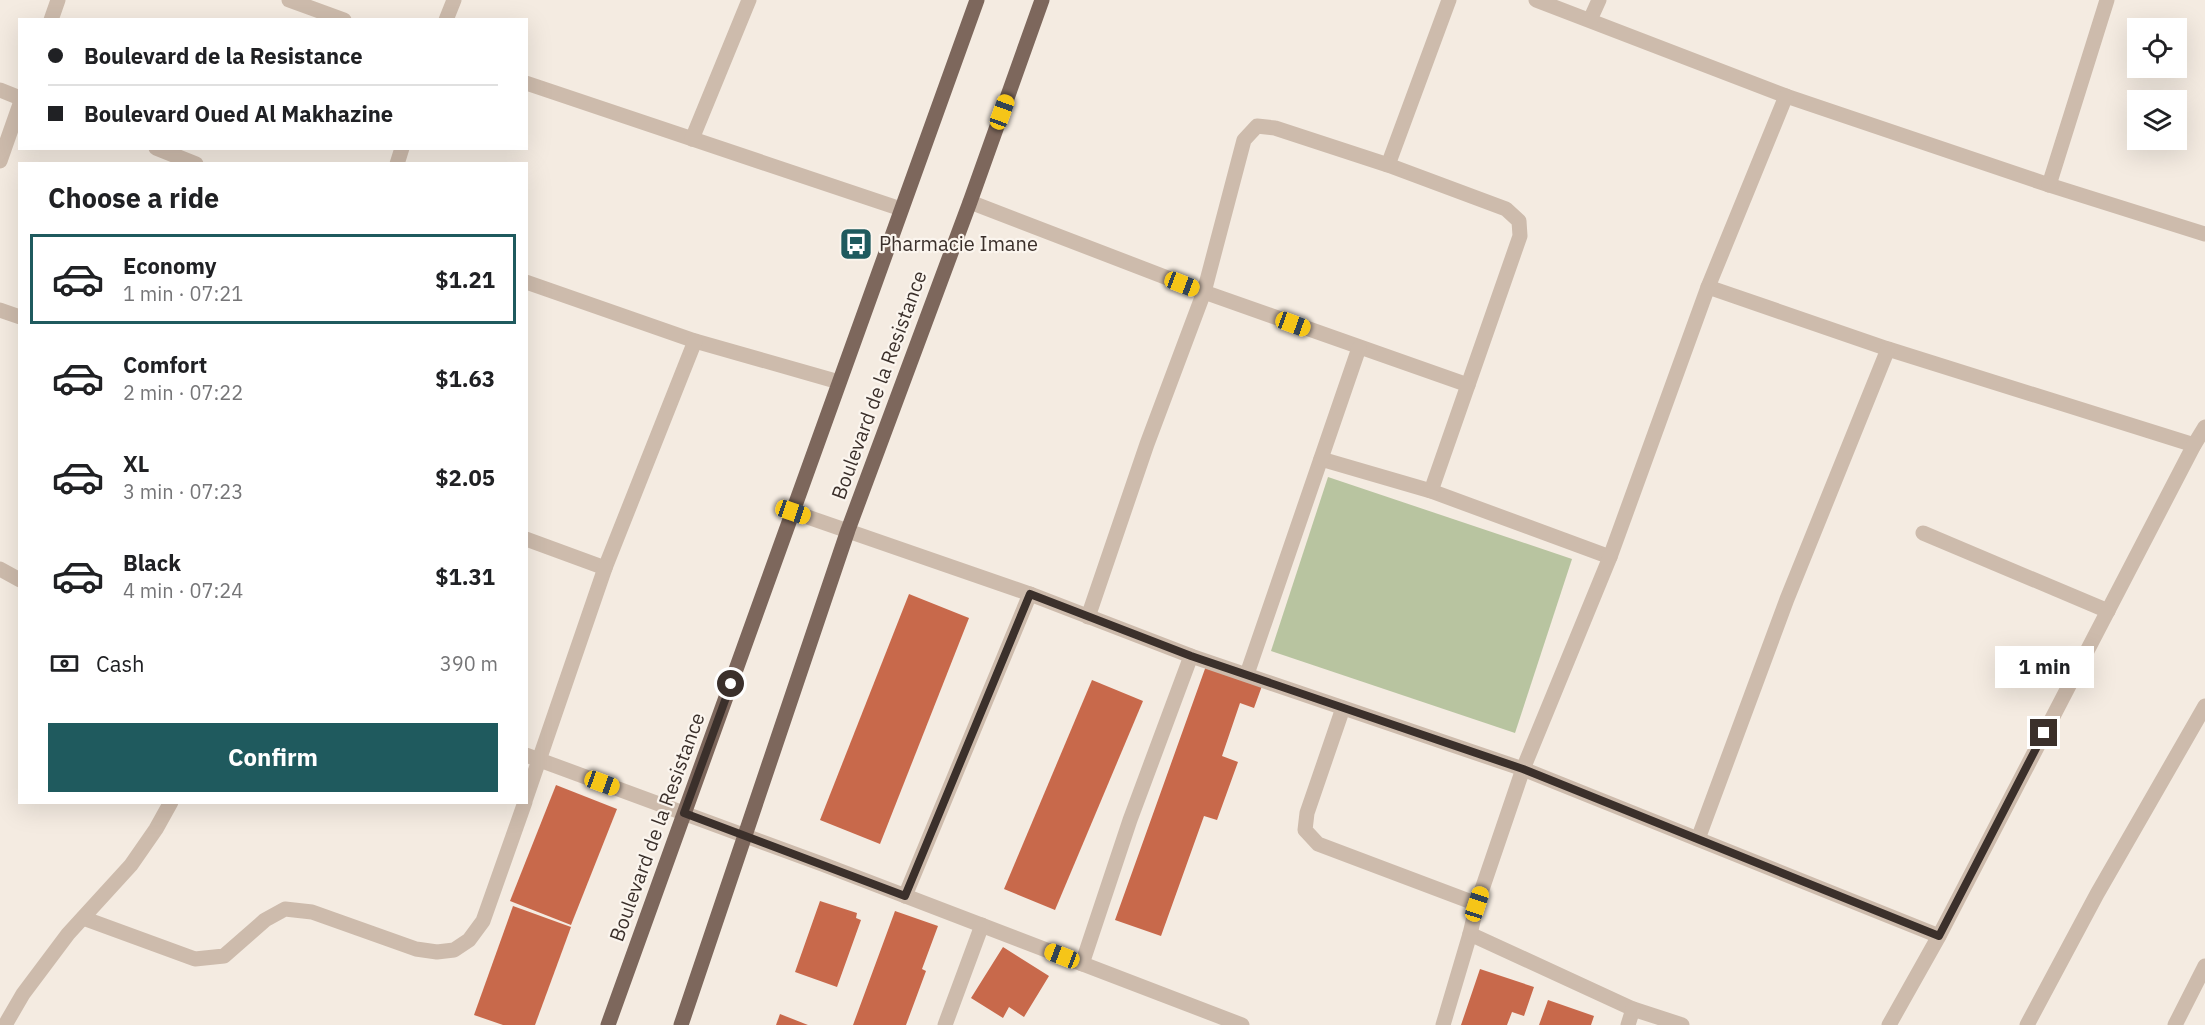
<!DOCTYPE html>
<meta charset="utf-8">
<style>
body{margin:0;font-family:"IBM Plex Sans",sans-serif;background:#f6f6f6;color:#202124;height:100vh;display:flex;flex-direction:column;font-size:22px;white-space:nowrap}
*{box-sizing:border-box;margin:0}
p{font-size:20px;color:#757577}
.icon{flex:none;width:33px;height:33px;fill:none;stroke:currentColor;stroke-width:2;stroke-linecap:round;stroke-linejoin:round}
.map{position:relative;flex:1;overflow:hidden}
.drawer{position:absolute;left:18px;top:162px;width:510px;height:642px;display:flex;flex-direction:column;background:#fff;border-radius:0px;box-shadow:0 6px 24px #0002}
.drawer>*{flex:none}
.guide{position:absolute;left:18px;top:18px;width:510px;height:132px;border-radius:0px;box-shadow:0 6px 24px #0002;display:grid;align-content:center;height:132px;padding:0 30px;background:#fff}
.tools{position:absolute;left:2127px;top:18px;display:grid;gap:12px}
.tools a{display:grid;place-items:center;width:60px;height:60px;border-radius:0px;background:#fff;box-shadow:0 6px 24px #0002;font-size:30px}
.end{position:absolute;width:27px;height:27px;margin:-14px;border:8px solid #3b302b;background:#fff;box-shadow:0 0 0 3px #fff}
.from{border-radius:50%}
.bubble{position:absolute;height:42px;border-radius:0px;background:#fff;box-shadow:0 6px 24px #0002;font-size:20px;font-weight:700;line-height:42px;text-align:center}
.car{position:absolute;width:18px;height:36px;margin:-18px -9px;border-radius:8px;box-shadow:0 0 4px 2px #0007;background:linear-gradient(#f5c518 24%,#345 0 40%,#f5c518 0 76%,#345 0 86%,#f5c518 0)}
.guide b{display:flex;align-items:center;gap:21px;height:57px;font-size:22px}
.guide b+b{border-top:2px solid #e0e0e0}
.guide i{width:15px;height:15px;background:#202124}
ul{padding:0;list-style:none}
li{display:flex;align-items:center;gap:18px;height:90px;margin:0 12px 9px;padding:0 18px;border:3px solid transparent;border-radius:0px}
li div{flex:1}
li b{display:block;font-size:22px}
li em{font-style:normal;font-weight:700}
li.active{border-color:#1f5a5e}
li>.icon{width:54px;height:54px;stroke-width:1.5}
h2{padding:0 30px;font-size:27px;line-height:72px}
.pay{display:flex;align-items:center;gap:15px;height:66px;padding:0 30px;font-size:22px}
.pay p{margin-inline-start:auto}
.primary-button{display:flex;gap:12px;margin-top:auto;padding:12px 30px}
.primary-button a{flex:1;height:69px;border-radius:0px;background:#1f5a5e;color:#fff;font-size:24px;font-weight:700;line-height:69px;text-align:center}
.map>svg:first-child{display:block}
.green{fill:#b8c4a0}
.building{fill:#c8694b}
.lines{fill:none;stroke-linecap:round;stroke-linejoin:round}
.minor{stroke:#cdbbac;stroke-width:15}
.major{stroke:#7d675c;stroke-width:15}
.route{stroke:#3b302b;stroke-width:8}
.labels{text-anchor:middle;stroke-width:4.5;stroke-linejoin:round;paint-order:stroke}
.poi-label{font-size:20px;fill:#3b302b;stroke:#fbf5ee;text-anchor:start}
.street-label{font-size:20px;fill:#3b302b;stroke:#fbf5ee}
</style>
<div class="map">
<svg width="2205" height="1025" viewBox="0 0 2205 1025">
<rect width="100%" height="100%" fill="#f4ebe1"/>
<!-- green -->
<path class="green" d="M1328,477L1572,559L1515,733L1271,651Z"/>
<!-- building -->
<g class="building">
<path d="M909,594L969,618L880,844L820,820Z"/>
<path d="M1206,666L1262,686L1254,708L1240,703L1222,756L1238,762L1217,820L1204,816L1161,936L1115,920Z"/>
<path d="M1092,680L1143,701L1055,910L1004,889Z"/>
<path d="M556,785L617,809L571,925L510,901Z"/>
<path d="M820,901L857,913L856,918L861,920L837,987L795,972Z"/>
<path d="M513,906L571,927L535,1025H503L474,1015Z"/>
<path d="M895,911L938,926L922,969L926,971L906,1025H853Z"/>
<path d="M1003,947L1049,976L1024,1017L1009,1007L1003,1018L971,998Z"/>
<path d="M1480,969L1534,987L1524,1016L1512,1012L1507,1025H1461Z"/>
<path d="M1548,1000L1594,1016L1591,1025H1539Z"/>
<path d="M780,1014L808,1025H776Z"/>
</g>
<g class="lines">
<!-- minor -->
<g class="minor">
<path d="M289,0L344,20"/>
<path d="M1536,0L1786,96L2049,185L2205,234"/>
<path d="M51,20L58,0"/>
<path d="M446,20L454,0"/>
<path d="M1590,20L1599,0"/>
<path d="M526,83L901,209"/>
<path d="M0,90L20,98"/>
<path d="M692,139L749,0"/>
<path d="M156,148L196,164"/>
<path d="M0,161L20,104"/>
<path d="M397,164L402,148"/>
<path d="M1388,165L1449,0"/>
<path d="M2049,185L2107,0"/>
<path d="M970,202L1204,292L1468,385"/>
<path d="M526,282L695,341L839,382"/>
<path d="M1708,287L1888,349L2194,445"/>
<path d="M0,310L20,317"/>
<path d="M1321,459L1431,491L1610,557"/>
<path d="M793,512L1030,594L1191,656L1523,769L1939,936"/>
<path d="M1923,533L2108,611"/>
<path d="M526,539L605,568L695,341"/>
<path d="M0,569L20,580"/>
<path d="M1088,617L1147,444L1204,292L1244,140L1257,126L1275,128L1388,165L1506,209L1519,221L1520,236L1431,491"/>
<path d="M1247,674L1359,348"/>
<path d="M1343,708L1307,813L1305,830L1318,844L1477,904"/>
<path d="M526,755L822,864L1242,1025"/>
<path d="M526,798L605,568"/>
<path d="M1698,839L1787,599L1888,349"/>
<path d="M905,896L1030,594"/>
<path d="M83,918L195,959L224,956L265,920L285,909L312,912L416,949L437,952L454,950L469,940L483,921L525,802"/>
<path d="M1470,934L1633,1009L1682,1025"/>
<path d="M1082,964L1130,820L1191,656"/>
<path d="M5,1025L23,994L68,934L131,865L156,829L171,802"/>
<path d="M945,1025L982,925"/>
<path d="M1443,1025L1470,934L1477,904L1523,769L1610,557L1708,287L1786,96"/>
<path d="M1628,1025L1633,1009"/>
<path d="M1889,1025L1939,936L2194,445L2205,427"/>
<path d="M2027,1025L2097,894L2205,706"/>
<path d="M2175,1025L2205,966"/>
</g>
<!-- major -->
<g class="major">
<path d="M608,1025L977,0"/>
<path d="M681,1025L848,530L970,202L1042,0"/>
</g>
</g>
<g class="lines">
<!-- route -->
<path class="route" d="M731,684L684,813L905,896L1030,594L1191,656L1523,769L1939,936L2044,733"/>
</g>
<!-- icons -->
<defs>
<g id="bus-square" transform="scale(1.725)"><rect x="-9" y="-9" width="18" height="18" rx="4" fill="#1f5a5e" stroke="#fbf5ee"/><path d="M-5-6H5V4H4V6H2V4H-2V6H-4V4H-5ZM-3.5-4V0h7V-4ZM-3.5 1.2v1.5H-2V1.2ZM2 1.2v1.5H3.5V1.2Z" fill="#fff"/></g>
</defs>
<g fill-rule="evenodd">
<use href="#bus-square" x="856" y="244"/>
</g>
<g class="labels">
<!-- poi labels -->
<g class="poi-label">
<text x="879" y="251">Pharmacie Imane</text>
</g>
<!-- street labels -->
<g class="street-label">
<text transform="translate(879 385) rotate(-70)" y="7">Boulevard de la Resistance</text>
<text transform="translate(657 827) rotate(-70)" y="7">Boulevard de la Resistance</text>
</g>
</g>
</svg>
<div class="tools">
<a><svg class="icon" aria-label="locate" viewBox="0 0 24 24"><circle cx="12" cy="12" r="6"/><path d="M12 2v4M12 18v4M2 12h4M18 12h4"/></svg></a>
<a><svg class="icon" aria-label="layers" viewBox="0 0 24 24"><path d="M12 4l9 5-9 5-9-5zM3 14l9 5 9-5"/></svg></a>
</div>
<i class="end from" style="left:731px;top:684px"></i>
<i class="end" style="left:2044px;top:733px"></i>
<div class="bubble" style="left:1995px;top:646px;width:99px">1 min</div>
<i class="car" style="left:1002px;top:112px;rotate:20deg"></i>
<i class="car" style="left:1182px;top:284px;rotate:111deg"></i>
<i class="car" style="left:1293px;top:324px;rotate:110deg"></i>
<i class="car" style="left:793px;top:512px;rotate:109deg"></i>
<i class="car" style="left:602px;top:783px;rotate:110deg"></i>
<i class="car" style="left:1477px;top:904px;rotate:18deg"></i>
<i class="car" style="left:1062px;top:956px;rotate:291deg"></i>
<div class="guide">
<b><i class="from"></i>Boulevard de la Resistance</b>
<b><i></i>Boulevard Oued Al Makhazine</b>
</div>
<section class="drawer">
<h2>Choose a ride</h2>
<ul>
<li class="active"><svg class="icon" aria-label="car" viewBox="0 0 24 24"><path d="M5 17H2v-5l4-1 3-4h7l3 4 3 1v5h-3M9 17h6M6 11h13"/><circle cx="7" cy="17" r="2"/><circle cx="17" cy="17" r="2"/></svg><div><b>Economy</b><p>1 min · 07:21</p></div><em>$1.21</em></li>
<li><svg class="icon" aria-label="car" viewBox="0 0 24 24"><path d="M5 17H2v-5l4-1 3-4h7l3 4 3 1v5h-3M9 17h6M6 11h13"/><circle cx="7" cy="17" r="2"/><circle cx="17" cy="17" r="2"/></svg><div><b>Comfort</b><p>2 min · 07:22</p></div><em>$1.63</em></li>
<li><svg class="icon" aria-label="car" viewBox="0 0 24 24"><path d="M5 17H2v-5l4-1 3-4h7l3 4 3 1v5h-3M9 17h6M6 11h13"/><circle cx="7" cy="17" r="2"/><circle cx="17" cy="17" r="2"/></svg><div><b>XL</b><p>3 min · 07:23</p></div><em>$2.05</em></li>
<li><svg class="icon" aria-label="car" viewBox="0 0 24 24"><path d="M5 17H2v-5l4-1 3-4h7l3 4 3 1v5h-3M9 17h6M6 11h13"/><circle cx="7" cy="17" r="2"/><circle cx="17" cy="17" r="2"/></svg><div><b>Black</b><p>4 min · 07:24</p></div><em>$1.31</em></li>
</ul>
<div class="pay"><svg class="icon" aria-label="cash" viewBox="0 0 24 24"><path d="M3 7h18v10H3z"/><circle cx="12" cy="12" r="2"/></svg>Cash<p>390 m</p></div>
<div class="primary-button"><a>Confirm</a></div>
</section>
</div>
